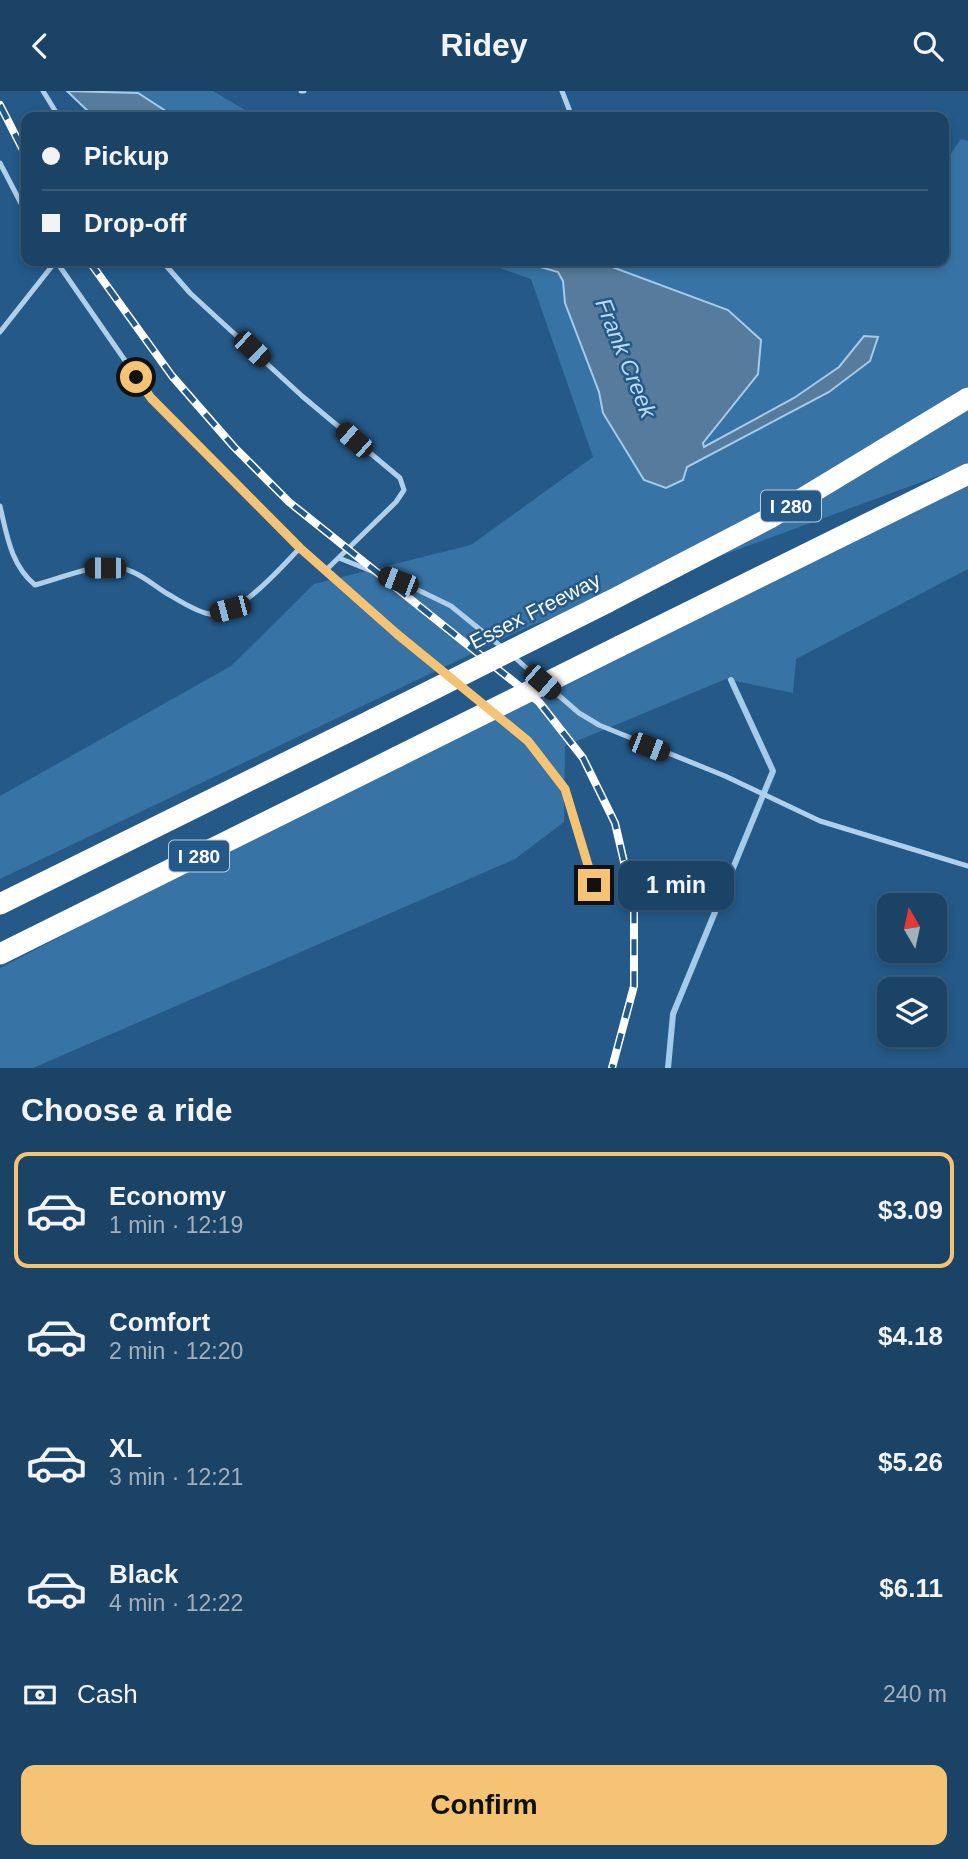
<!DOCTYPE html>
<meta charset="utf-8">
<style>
body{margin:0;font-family:Arial,sans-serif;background:#244a6c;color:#f1f3f6;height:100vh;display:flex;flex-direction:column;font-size:26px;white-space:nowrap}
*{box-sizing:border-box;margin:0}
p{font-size:23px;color:#a0b0bf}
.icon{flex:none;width:38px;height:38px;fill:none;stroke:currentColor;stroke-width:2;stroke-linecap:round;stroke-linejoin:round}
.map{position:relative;height:977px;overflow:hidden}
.side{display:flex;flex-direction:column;background:#1b4366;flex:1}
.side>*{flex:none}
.guide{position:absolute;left:21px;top:21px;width:928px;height:154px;border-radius:14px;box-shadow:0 4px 10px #0003,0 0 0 2px #395c7a;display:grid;align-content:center;height:154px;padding:0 21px;background:#1b4366}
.needle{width:46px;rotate:351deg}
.buttons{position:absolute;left:877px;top:802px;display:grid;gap:14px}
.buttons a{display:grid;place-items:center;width:70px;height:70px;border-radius:14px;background:#1b4366;box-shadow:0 4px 10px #0003,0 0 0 2px #395c7a;font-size:35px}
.end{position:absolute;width:32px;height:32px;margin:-16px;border:9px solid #f4c373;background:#111;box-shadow:0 0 0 4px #111}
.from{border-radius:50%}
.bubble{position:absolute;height:49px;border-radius:14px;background:#1b4366;box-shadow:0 4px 10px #0003,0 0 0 2px #395c7a;font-size:23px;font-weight:700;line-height:49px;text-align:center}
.car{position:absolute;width:21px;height:42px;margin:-21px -10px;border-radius:9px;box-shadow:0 0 5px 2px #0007;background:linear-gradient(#222 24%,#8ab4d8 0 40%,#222 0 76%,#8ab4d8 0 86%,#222 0)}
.guide b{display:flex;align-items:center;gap:24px;height:66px;font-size:26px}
.guide b+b{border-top:2px solid #395c7a}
.guide i{width:18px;height:18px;background:#f1f3f6}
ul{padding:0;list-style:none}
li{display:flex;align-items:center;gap:21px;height:116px;margin:0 14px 10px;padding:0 7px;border:4px solid transparent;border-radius:14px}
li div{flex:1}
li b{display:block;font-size:26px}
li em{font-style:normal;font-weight:700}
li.current{border-color:#f4c373}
li>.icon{width:63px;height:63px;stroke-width:1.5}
h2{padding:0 21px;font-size:32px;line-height:84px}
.pay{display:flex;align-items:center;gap:18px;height:77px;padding:0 21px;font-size:26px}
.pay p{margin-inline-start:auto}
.button{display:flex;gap:14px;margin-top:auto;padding:14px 21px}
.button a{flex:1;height:80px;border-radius:14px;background:#f4c373;color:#111;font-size:28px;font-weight:700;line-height:80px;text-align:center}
header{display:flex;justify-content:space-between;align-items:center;height:91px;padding:0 21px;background:#1b4366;font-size:32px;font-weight:700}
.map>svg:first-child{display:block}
.green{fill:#3873a5}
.water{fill:#567b9c;stroke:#a4cbea;stroke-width:2}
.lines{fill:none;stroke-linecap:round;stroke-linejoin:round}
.stream{stroke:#a4cbea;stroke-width:6}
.lane{stroke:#b0cfea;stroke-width:5}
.highway{stroke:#fff;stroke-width:21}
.rail-casing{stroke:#fff;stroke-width:8}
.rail{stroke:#245988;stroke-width:5;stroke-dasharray:16;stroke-linecap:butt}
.highway-bridge{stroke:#fff;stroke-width:21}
.route{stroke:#f4c373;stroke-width:9}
.labels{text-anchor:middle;stroke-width:5;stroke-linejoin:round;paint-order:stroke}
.shield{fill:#245988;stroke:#bdcddb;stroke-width:2}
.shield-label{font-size:19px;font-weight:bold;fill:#fff}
.street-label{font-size:21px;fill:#fff;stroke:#245988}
.water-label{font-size:23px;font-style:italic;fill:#bbd9f1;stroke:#245988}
</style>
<header><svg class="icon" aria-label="back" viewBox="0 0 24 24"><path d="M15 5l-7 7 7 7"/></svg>Ridey<svg class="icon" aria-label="search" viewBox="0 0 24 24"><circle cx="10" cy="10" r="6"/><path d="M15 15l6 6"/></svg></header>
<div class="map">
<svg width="968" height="977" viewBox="0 0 968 977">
<rect width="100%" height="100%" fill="#245988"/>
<!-- green -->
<g class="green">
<path d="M90,0H213L245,19L266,26H124Z"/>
<path d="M961,48L968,50V374L530,535L0,788V705L231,575L314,493L471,454L593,366L531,188L479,170H943V74Z"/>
<path d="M968,383V478L796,568L793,602L726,588L565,655L564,731L515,768L33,977H0V877L620,555Z"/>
</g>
<!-- water -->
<g class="water">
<path d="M67,0L138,2L175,26H94Z"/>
<path d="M519,170H596L728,219L761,249L758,283L703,352L704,356L794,307L839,276L864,245L878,246L870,270L829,301L687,376L683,389L666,397L644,389L603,322L599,301L565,212L563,190L558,181Z"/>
</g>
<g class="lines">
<!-- stream -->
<path class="stream" d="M668,977L673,923L773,680L731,589"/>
<!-- lane -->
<g class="lane">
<path d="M43,0L59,26"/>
<path d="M301,0H304"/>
<path d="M562,0L572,26"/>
<path d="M0,72L26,122"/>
<path d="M56,170L151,307L300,457L448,585"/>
<path d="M162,170L190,202L302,305L400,387L404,399L396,411L325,480"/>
<path d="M0,241L56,170"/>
<path d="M0,415C7,445 11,474 35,494C63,487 90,473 119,477C136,479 152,493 166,502C179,509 196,521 210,523C238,527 281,476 300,457"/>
<path d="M339,467L414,497L451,515L504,558"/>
<path d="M512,564L541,590"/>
<path d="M459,593L486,616"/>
<path d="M549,596L579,622L599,634L725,685L820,730L968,775"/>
<path d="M497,624L528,650L565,698L594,794"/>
</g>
<!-- highway -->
<g class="highway">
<path d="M608,511L770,427L968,307"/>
<path d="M620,555L968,383"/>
<path d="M0,813L374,628"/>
<path d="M0,863L397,666"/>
</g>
<!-- rail casing -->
<g class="rail-casing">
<g id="rail">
<path d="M0,14L26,65"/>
<path d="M89,170L172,285L234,356L289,411L539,611L583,667L615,732L634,814V895L612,977"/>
</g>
</g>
<!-- rail -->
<use href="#rail" class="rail"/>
<!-- highway-bridge -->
<g class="highway-bridge">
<path d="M374,628L608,511"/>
<path d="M397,666L620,555"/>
</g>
</g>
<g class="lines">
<!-- route -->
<path class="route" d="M136,286L151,307L300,457L397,543L528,650L565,698L594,794"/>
</g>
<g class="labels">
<!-- shield labels -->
<g class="shield">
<rect x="761" y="399.5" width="60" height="31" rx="5"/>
<rect x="169" y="749.5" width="60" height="31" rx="5"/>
</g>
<g class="shield-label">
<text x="791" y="422">I 280</text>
<text x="199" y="772">I 280</text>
</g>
<!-- street labels -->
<g class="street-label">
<text transform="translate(535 520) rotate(-27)" y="7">Essex Freeway</text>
</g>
<!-- water labels -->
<g class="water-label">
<text transform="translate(626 267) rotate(68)" y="8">Frank Creek</text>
</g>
</g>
</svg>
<div class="buttons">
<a><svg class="needle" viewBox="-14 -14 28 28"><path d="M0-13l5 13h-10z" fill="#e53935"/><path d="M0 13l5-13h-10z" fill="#a0b0bf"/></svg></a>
<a><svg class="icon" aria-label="layers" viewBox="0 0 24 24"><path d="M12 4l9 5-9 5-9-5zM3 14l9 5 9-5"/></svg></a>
</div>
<i class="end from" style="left:136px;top:286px"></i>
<i class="end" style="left:594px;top:794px"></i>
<div class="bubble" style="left:618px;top:770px;width:116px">1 min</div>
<i class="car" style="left:252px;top:258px;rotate:133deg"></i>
<i class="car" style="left:354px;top:349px;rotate:311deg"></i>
<i class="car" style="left:105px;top:477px;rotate:270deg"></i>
<i class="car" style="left:398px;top:490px;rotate:291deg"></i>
<i class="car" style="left:230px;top:518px;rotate:255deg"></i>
<i class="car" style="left:542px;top:591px;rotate:131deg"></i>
<i class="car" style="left:649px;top:656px;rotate:111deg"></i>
<div class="guide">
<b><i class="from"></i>Pickup</b>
<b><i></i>Drop-off</b>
</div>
</div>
<section class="side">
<h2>Choose a ride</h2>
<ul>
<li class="current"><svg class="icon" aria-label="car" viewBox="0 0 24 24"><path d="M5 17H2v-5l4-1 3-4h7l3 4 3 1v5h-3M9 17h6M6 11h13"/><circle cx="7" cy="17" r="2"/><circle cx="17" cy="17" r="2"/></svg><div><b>Economy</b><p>1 min · 12:19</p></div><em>$3.09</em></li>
<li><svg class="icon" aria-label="car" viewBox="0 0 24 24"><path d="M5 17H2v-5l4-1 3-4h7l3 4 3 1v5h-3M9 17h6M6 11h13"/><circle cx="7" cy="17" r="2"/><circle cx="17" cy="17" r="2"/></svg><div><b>Comfort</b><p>2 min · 12:20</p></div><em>$4.18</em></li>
<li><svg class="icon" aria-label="car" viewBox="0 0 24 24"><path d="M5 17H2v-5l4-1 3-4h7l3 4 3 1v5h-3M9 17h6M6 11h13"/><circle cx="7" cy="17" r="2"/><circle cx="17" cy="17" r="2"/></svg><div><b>XL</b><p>3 min · 12:21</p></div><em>$5.26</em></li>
<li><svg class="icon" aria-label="car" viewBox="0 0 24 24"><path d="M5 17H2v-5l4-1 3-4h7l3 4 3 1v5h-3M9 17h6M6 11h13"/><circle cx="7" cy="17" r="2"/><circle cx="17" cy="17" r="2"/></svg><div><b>Black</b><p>4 min · 12:22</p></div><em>$6.11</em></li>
</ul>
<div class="pay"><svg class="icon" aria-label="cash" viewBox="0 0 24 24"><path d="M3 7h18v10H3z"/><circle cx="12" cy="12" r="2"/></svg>Cash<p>240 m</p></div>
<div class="button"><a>Confirm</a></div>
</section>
